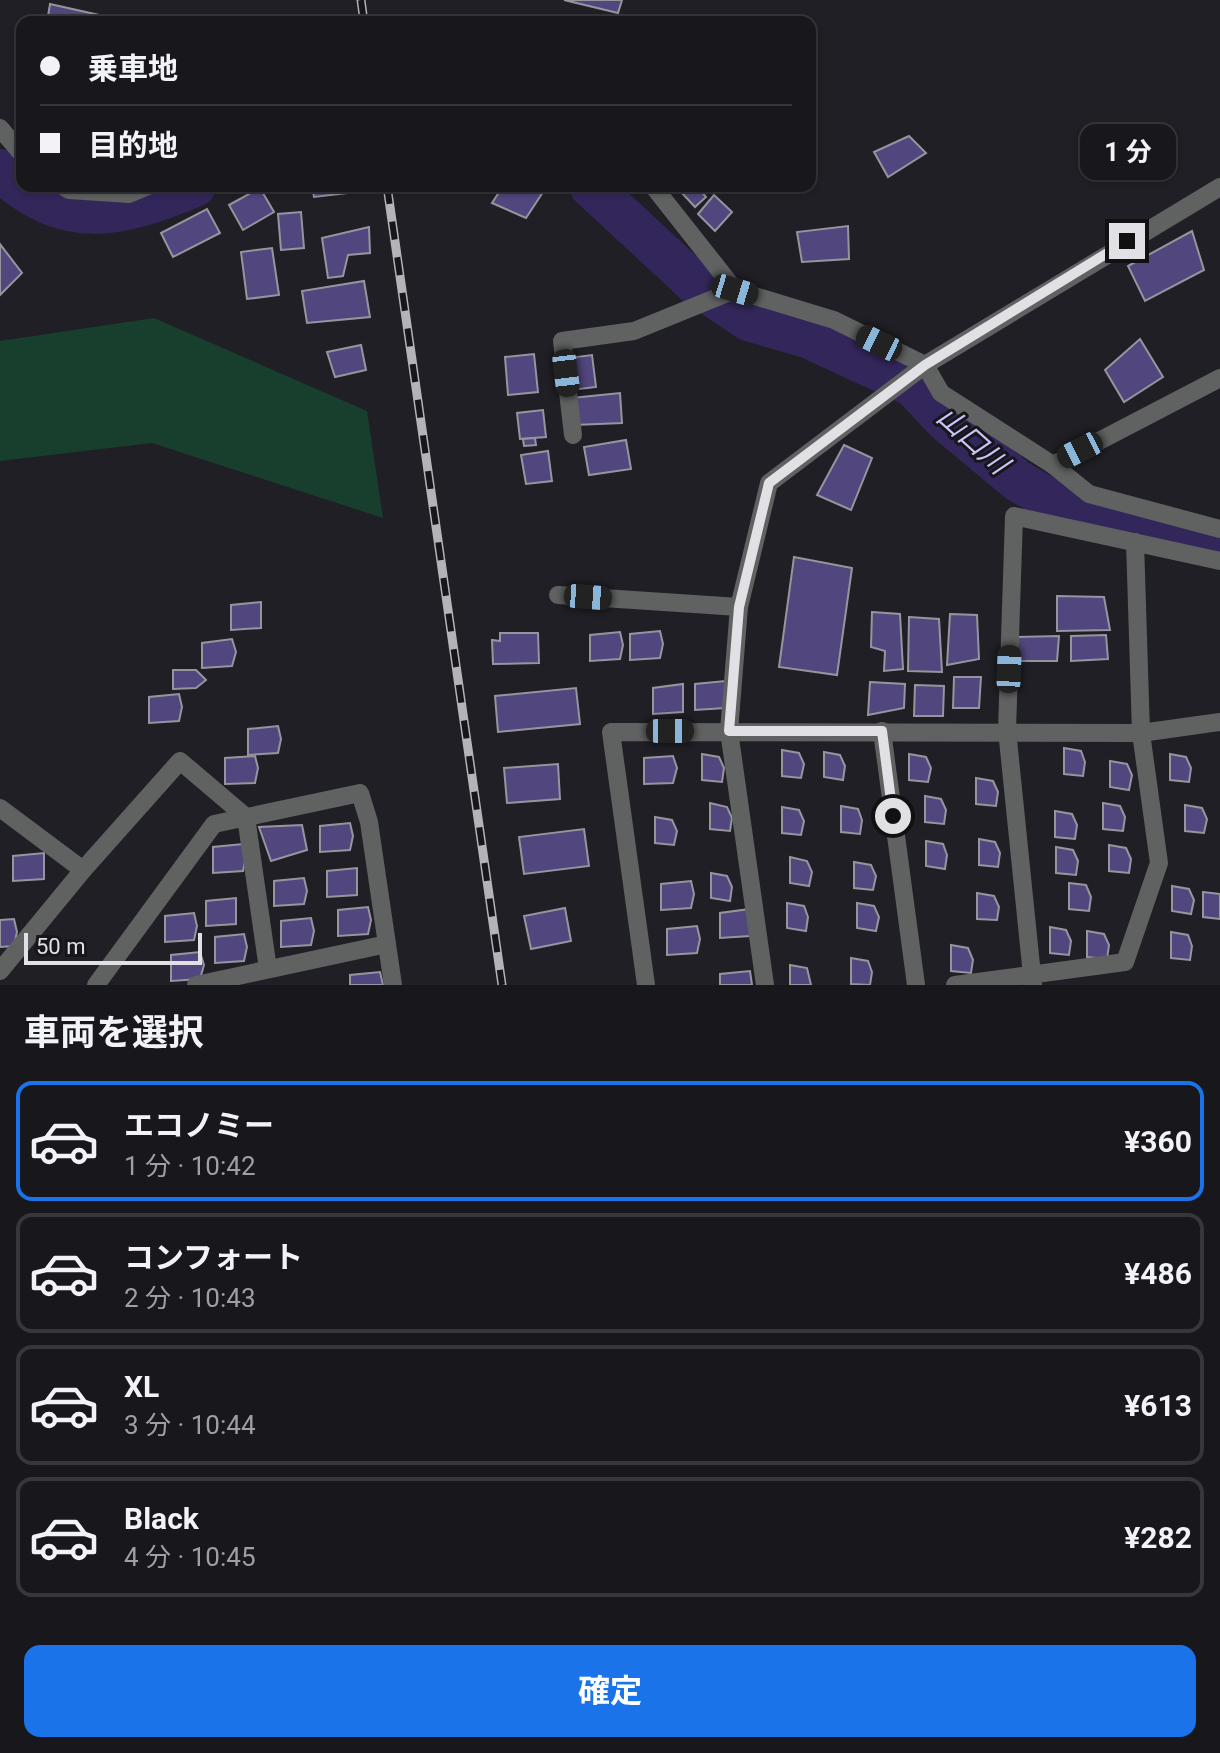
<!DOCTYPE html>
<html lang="ja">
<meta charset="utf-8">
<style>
body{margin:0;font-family:Roboto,"Noto Sans JP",sans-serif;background:#212025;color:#f1f3f6;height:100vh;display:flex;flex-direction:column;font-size:30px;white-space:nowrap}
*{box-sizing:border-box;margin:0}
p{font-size:26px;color:#9f9fa3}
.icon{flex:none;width:44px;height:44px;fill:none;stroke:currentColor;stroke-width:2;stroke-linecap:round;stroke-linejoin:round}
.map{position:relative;height:985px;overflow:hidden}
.sheet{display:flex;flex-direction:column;background:#18171c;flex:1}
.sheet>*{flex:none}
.top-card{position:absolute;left:16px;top:16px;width:800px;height:176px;border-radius:16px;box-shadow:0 2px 6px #0004,0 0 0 2px #36363b;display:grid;align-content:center;height:176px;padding:0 24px;background:#18171c}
.scale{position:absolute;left:24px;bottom:20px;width:178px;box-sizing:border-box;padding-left:8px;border:4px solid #e1e0e5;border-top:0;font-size:22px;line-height:28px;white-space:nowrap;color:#e1e0e5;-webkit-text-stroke:6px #17161b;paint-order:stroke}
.end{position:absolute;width:36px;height:36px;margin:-18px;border:10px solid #e1e0e5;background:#111;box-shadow:0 0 0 4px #111}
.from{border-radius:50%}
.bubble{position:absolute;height:56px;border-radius:16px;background:#18171c;box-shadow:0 2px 6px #0004,0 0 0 2px #36363b;font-size:26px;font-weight:700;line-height:56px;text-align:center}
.car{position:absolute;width:24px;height:48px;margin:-24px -12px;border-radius:10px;box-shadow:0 0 6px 2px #0007;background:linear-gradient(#222 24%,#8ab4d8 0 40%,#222 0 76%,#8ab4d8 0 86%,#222 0)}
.top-card b{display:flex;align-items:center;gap:28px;height:76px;font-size:30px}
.top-card b+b{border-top:2px solid #36363b}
.top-card i{width:20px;height:20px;background:#f1f3f6}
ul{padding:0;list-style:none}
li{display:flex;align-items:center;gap:24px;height:120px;margin:0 16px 12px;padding:0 8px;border:4px solid #36363b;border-radius:16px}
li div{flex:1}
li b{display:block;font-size:30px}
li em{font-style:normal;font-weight:700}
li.current{border-color:#1a73e8}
li>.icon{width:72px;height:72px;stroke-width:1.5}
h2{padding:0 24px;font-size:36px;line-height:96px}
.primary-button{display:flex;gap:16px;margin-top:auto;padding:16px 24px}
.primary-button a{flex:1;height:92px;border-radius:16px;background:#1a73e8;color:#fff;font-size:32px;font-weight:700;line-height:92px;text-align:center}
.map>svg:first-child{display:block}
.green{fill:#183f2d}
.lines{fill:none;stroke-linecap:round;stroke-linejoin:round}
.river{stroke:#33265a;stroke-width:42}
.building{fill:#51467d;stroke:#96959d;stroke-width:2}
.street{stroke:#5f6260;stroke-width:18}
.rail-casing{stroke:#b4b3b8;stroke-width:9}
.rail{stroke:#17161b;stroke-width:6;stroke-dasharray:18;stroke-linecap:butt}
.route{stroke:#e1e0e5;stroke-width:10}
.labels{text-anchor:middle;stroke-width:6;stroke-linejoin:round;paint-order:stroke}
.water-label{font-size:28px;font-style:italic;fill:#cbc4f7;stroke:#17161b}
</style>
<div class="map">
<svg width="1220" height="985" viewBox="0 0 1220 985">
<rect width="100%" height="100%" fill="#201f25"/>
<!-- green -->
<path class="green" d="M154,318L367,411L383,518L152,443L0,461V341Z"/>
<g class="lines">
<!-- river -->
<g class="river">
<path d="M0,170C64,232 120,217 195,186"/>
<path d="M590,186L698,286L748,320L807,337L913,386L946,421L1018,481L1061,506L1220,544"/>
</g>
</g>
<!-- building -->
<g class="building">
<path d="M564,0H622L618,13Z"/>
<path d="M50,4L108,17L105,22H47Z"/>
<path d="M909,136L926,153L888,177L874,152Z"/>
<path d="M312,186H347V193L314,197Z"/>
<path d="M503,186H547L526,218L492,203Z"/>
<path d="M686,186H697L706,197L695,207L681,192Z"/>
<path d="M260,188L274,212L243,230L229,205Z"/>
<path d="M714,195L732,212L715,231L698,214Z"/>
<path d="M207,209L220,233L173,257L161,233Z"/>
<path d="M301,212L304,248L281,250L278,214Z"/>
<path d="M848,226L849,259L802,262L797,232Z"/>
<path d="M369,227L370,253L348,255L343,276L328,278L322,238Z"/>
<path d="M1192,231L1204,270L1145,301L1128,266Z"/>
<path d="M0,244L22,273L0,295Z"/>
<path d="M272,248L279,295L247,299L241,252Z"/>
<path d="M364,281L370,317L307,323L302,291Z"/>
<path d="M1140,339L1163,377L1124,402L1105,370Z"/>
<path d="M361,345L366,370L335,377L327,352Z"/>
<path d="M534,354L538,392L508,395L505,357Z"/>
<path d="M592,355L596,387L572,390L568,358Z"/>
<path d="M620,393L622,423L574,425L572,398Z"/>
<path d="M543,410L546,437L520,439L517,413Z"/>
<path d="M535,438L536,445L524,446L523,439Z"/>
<path d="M626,440L631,469L589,475L584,447Z"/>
<path d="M844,445L872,458L851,510L817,495Z"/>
<path d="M548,451L552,481L526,484L521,455Z"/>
<path d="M794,557L852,568L837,675L779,667Z"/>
<path d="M1057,596L1104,597L1110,630L1057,631Z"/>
<path d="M261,602V628L231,630V605Z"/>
<path d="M872,612L900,614L903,669L884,671L885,651L871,647Z"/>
<path d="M950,614L977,615L979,659L947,665Z"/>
<path d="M909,617L939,619L942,672L908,671Z"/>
<path d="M660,631L663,644L660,658L630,660V634Z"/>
<path d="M620,632L623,645L620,659L590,661V635Z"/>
<path d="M500,633H538L539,663L493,664L492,640L500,641Z"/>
<path d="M1106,635L1108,659L1071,661V636Z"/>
<path d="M1059,636L1057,661H1012L1013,637Z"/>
<path d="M232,639L236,652L232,666L202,668V643Z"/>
<path d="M173,670H196L206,680L196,688L173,689Z"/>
<path d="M954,677H981L979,708H953Z"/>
<path d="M725,681V708L695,710V684Z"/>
<path d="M870,682L905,684L904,708L868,715Z"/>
<path d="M683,684V712L653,714V688Z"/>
<path d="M915,685L944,686L943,716H914Z"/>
<path d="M576,688L580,724L498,732L495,696Z"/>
<path d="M179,694L182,707L179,721L149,723V697Z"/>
<path d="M278,726L281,739L278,753L248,755V729Z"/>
<path d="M1064,748L1081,751L1085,762L1083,776L1064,774Z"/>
<path d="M782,750L799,753L804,764L801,778L782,776Z"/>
<path d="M824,752L840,755L845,766L843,780L824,777Z"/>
<path d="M702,754L719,757L724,768L722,782L702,780Z"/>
<path d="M909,754L926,757L931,768L928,782L909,780Z"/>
<path d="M1170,754L1186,757L1191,768L1189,782L1170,780Z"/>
<path d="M255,756L258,768L255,783L225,784V758Z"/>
<path d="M673,756L677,768L673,783L644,784V758Z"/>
<path d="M1110,761L1127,764L1132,775L1129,790L1110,787Z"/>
<path d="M558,764L560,799L507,803L504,768Z"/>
<path d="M976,778L993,781L998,792L996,806L976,804Z"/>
<path d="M925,796L941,799L946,810L944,824L925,822Z"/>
<path d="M710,803L727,807L732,818L730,831L710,829Z"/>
<path d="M1103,803L1120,806L1125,817L1123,831L1103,829Z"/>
<path d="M1185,805L1202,808L1207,819L1204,833L1185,831Z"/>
<path d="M841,806L858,809L862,820L860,834L841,832Z"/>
<path d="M782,807L799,810L804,821L801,835L782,833Z"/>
<path d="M1055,811L1072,814L1077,825L1075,839L1055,837Z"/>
<path d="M655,817L672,820L677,831L674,845L655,843Z"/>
<path d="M350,823L353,836L350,850L320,852V826Z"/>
<path d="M302,825L307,850L271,861L259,827Z"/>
<path d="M584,829L589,866L524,874L519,837Z"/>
<path d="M979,839L995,842L1000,853L998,867L979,865Z"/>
<path d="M926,841L943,844L947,855L945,869L926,866Z"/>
<path d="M243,844L246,857L243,871L213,873V847Z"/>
<path d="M1109,845L1126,848L1131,859L1129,873L1109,871Z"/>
<path d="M1056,847L1073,850L1078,861L1076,875L1056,873Z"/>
<path d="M44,853V879L13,881V856Z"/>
<path d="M790,857L807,861L812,872L809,886L790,883Z"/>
<path d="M854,862L871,865L876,876L873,890L854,888Z"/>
<path d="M357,868V895L327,897V871Z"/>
<path d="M711,873L727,876L732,887L730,901L711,898Z"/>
<path d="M304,878L307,891L304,904L274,906V881Z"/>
<path d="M691,881L694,894L691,908L661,910V884Z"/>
<path d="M1069,883L1086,885L1091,897L1089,911L1069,909Z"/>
<path d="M1172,886L1189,889L1194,900L1191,914L1172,911Z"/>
<path d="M1203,892L1220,894V919L1203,917Z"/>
<path d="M977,893L994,896L999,907L997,920L977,919Z"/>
<path d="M236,898V924L206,926V901Z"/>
<path d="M787,903L804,906L808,917L806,931L787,928Z"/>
<path d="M857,903L874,906L879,917L876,931L857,928Z"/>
<path d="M368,907L371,920L368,934L338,936V910Z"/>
<path d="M565,908L571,941L531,949L524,916Z"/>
<path d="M750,909V936L720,938V913Z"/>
<path d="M194,913L197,926L194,940L165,942V916Z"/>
<path d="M311,918L314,931L311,945L281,947V921Z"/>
<path d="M14,919L17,932L14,946L0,947V920Z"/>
<path d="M697,926L700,939L697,953L667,955V929Z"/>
<path d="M1050,927L1066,930L1071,941L1069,955L1050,953Z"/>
<path d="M1087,931L1104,934L1109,945L1107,959L1087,957Z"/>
<path d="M1171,932L1188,935L1192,946L1190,960L1171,958Z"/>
<path d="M244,934L247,947L244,961L215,963V937Z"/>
<path d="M951,945L968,948L973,960L971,973L951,971Z"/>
<path d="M200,952L204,965L200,979L171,981V955Z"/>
<path d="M851,958L868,961L872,972L870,985L851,984Z"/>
<path d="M790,965L807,968L811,985H790Z"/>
<path d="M750,971L752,985H720V974Z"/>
<path d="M380,972L383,985H350V975Z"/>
</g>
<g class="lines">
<!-- street -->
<g class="street">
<path d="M0,128L22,154"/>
<path d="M63,186L69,190L129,194L148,186"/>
<path d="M653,186L735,290L834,320L925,365L941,393L1053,465L1089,494L1220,529"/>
<path d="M573,435L562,341L634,331L735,290"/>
<path d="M1053,465L1220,378"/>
<path d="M558,595L739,607"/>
<path d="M882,731L916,985"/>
<path d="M0,808L83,870"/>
<path d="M0,971L83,870L180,761L246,817L268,969"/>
<path d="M96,985L214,824L360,793L369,822L393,985"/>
<path d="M196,985L387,944"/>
<path d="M646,985L611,732L1141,733L1220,722"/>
<path d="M765,985L729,731L739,607L769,483L925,365L1220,187"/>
<path d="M955,985L1125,962L1159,863L1141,733L1135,542"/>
<path d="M1033,985L1007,730L1014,516L1220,561"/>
</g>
<!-- rail casing -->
<g class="rail-casing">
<g id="rail">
<path d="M361,0L364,22"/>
<path d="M387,186L502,985"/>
</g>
</g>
<!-- rail -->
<use href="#rail" class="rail"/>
</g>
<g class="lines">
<!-- route -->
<path class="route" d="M893,816L882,731H729L739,607L769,483L925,365L1127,241"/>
</g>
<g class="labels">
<!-- water labels -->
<g class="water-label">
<text transform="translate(973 440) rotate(42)" y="10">山口川</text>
</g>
</g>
</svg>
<div class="scale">50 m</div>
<i class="end from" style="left:893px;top:816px"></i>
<i class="end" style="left:1127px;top:241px"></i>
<div class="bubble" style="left:1080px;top:124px;width:96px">1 分</div>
<i class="car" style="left:735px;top:290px;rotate:107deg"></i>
<i class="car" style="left:879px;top:343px;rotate:296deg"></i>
<i class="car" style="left:566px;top:373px;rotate:173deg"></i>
<i class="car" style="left:1080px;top:450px;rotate:243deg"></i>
<i class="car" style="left:588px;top:597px;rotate:94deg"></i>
<i class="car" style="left:1009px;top:669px;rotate:2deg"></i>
<i class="car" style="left:670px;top:731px;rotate:90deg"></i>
<div class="top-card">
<b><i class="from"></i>乗車地</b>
<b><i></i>目的地</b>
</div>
</div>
<section class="sheet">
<h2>車両を選択</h2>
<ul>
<li class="current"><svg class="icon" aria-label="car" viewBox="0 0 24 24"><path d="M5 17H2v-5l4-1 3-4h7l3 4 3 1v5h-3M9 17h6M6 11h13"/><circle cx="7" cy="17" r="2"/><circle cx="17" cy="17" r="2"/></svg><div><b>エコノミー</b><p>1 分 · 10:42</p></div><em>¥360</em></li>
<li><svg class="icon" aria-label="car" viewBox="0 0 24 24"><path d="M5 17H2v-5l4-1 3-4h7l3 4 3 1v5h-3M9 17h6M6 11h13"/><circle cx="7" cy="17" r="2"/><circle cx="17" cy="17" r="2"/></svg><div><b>コンフォート</b><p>2 分 · 10:43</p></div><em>¥486</em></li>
<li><svg class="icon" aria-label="car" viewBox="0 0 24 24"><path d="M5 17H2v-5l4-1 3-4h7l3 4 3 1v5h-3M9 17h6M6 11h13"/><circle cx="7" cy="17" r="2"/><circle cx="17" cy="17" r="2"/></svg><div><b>XL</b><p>3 分 · 10:44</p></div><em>¥613</em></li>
<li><svg class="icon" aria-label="car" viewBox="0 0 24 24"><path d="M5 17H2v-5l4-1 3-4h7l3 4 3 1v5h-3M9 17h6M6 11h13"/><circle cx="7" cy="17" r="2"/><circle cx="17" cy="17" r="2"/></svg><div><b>Black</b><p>4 分 · 10:45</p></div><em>¥282</em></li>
</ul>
<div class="primary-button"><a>確定</a></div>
</section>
